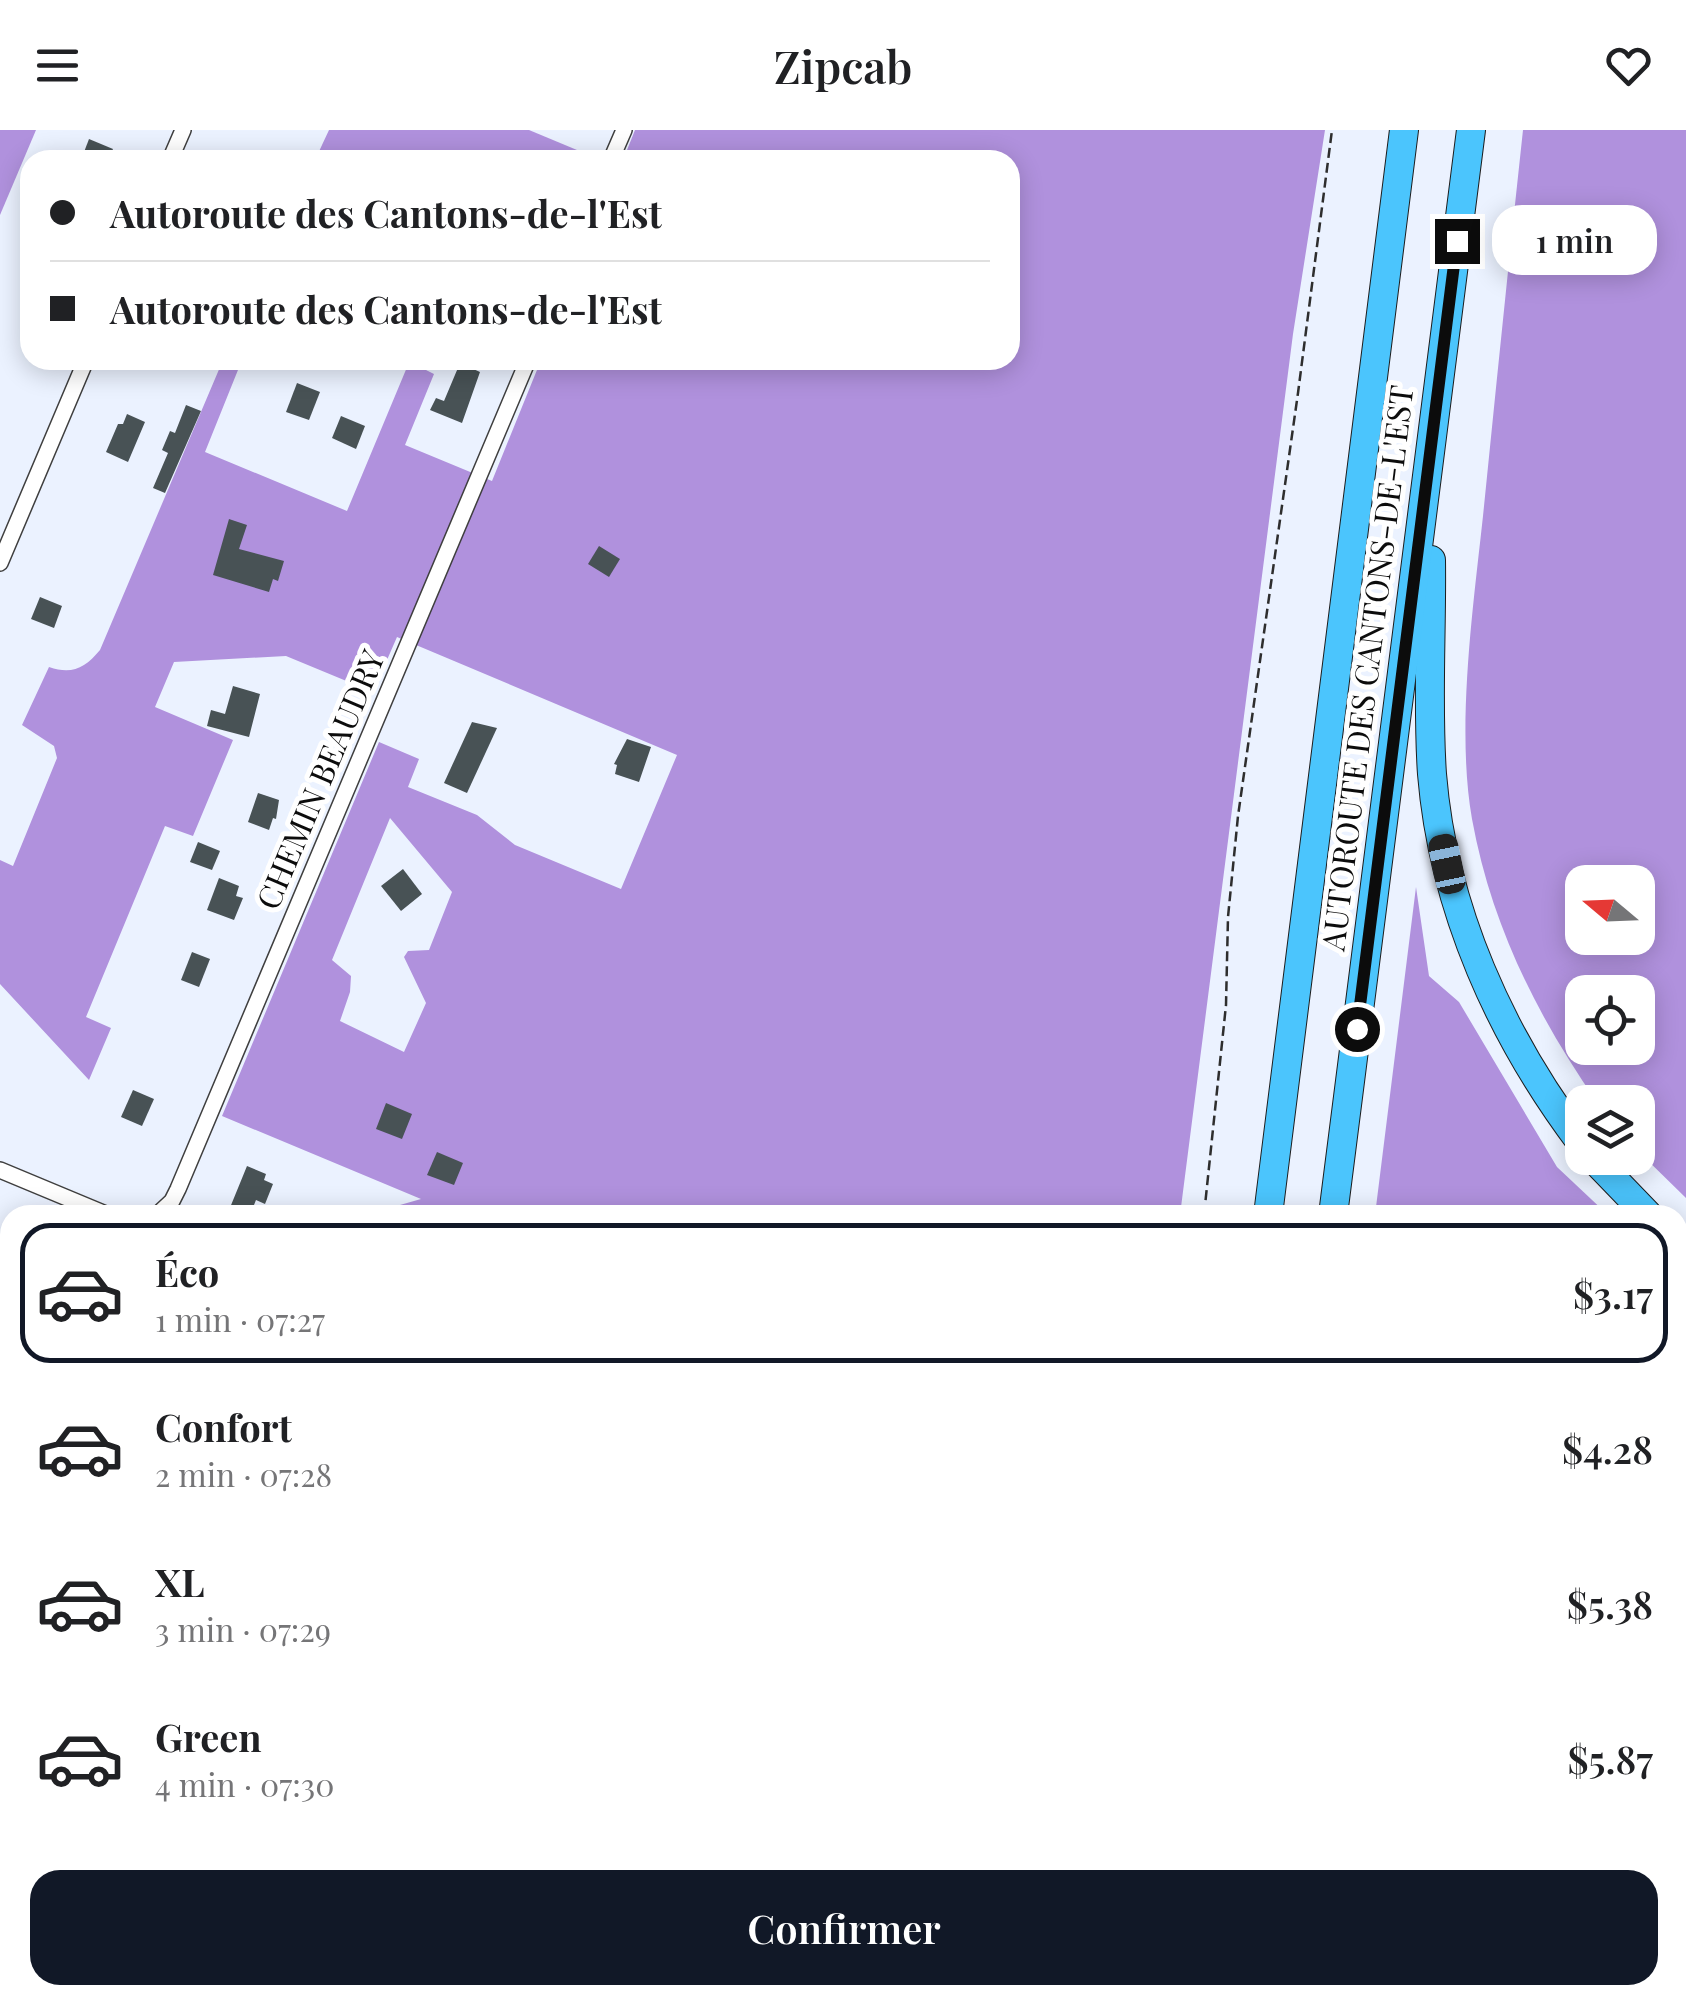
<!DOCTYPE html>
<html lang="fr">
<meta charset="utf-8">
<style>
body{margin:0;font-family:"Playfair Display",serif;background:#f2f2f2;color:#202124;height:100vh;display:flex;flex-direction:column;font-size:38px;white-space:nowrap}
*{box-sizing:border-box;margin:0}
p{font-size:32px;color:#757577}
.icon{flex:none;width:55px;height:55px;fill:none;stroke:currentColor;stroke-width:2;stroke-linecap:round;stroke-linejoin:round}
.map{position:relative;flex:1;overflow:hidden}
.panel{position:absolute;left:0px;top:1075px;width:1688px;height:800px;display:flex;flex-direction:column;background:#fff;border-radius:30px 30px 0 0;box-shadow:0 5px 25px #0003}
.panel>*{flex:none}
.top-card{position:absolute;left:20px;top:20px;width:1000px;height:220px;border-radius:30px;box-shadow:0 5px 25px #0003;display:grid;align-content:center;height:220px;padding:0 30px;background:#fff}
.needle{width:65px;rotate:289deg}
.buttons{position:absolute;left:1565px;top:735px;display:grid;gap:20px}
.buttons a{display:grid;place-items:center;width:90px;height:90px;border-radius:20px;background:#fff;box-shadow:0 5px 25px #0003;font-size:50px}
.end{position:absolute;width:45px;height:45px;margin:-22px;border:12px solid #0c0c0c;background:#fff;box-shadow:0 0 0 5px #fff}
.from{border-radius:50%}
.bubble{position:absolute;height:70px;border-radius:30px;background:#fff;box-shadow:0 5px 25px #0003;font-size:32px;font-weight:600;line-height:70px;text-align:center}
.car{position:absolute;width:30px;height:60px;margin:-30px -15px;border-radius:12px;box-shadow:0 0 8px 2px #0007;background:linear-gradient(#222 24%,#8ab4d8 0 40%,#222 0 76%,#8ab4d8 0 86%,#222 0)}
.top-card b{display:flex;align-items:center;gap:35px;height:95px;font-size:38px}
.top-card b+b{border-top:2px solid #e0e0e0}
.top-card i{width:25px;height:25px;background:#202124}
ul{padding:18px 0 0;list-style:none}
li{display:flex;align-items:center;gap:30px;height:140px;margin:0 20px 15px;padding:0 10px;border:5px solid transparent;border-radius:30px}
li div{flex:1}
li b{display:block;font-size:38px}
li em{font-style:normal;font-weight:600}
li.current{border-color:#111827}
li>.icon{width:90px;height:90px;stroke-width:1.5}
.action{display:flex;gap:20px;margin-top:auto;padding:20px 30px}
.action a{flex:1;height:115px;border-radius:30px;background:#111827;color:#fff;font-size:40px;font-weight:600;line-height:115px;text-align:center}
header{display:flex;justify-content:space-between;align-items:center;height:130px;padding:0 30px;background:#fff;font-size:45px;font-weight:600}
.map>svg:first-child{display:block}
.forest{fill:#b091dd;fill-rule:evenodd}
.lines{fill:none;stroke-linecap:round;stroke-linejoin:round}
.stream{stroke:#d55a2f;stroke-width:5}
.building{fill:#485255}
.minor-casing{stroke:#3f3f3f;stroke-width:18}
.motorway-casing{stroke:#1d1d1d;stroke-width:30}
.path{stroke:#2e2e2e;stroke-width:2.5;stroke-dasharray:10 5;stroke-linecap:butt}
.minor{stroke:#fff;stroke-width:15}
.motorway{stroke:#4bc5fd;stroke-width:28}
.route{stroke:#0c0c0c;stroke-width:12}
.labels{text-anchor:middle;stroke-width:10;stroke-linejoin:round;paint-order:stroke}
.street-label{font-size:32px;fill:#0c0c0c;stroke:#fff}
</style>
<header><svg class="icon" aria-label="menu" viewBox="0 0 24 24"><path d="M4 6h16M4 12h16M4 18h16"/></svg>Zipcab<svg class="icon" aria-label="heart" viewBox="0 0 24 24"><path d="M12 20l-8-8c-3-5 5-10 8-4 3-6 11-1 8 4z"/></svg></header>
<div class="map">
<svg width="1686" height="1875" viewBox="0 0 1686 1875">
<rect width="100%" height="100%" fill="#ebf2ff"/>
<!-- forest -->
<g class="forest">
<path d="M0,0H36L0,85Z"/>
<path d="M329,0H529L601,30H315Z"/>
<path d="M635,0H1325L1293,204L1180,1085H365L421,1069L222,986L379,612L419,629L408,657L477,685L515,715L621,759L677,625L397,507L373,562L286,526L174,532L155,577L233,610L193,706L165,696L86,887L111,898L89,950L0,854V730L13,736L57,628L54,616L22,595L49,537C72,545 85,538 100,520L223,230H242L205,322L347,381L410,230H427L424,239L434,244L405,315L492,351L541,230H1010V30H623ZM390,688L452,762L429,820L408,821L404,827L426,873L404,922L340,891L350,862L351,846L332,830Z"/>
<path d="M1523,0H1686V1068L1638,1021V972H1597C1537,886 1491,794 1472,689C1456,598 1473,478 1483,386C1496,257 1509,129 1523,0ZM1638,752V808H1582V752ZM1582,862H1638V918H1582Z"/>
<path d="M1416,757L1429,846L1459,872L1557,1037L1608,1085H1375Z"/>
<path d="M1678,1145L1686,1151V1499L1678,1502Z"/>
<path d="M0,1254L10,1271V1400L6,1403L1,1420L10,1424V1465L0,1512Z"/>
<path d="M0,1514L10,1516V1865H359L364,1875H0Z"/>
<path d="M1282,1865H1470L1463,1875H1279Z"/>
</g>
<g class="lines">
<!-- stream -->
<g class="stream">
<path d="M1678,1358L1686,1351"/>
<path d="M0,1404L10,1408"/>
<path d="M821,1875L838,1865"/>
</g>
</g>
<!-- building -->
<g class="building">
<path d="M89,9L113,19L108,30H81Z"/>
<path d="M460,233L480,242L462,293L430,280L436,268L444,271Z"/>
<path d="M297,253L320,262L309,290L286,282Z"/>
<path d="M186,275L201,281L165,363L153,358L168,323L162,320L170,301L175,303Z"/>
<path d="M127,284L145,292L128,332L106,322L118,294H123Z"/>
<path d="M341,286L365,296L356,319L332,308Z"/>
<path d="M229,389L247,395L239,419L284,431L278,451L273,449L269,462L213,445Z"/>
<path d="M599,416L620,429L609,447L588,434Z"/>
<path d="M40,467L62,476L54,498L31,489Z"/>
<path d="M233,556L260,564L249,607L207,596L211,580L225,584Z"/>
<path d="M472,592L497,598L467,663L444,653Z"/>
<path d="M627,609L651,617L639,652L615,644L617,635L614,634Z"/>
<path d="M258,663L279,670L276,689L273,688L269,700L248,692Z"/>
<path d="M198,712L220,721L212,740L190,732Z"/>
<path d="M403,739L422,764L401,781L381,756Z"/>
<path d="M219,748L239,756L236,766L243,768L234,790L207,780Z"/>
<path d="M192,822L210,829L199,857L181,850Z"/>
<path d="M133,960L154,969L142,996L121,987Z"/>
<path d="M386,973L412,984L402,1009L376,999Z"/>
<path d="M437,1022L463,1033L454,1055L427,1045Z"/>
<path d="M247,1036L266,1044L264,1050L273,1054L265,1074L256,1070L250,1085H227Z"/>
</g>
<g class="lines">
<!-- minor casing -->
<g class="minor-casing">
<g id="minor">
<path d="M170,30L183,0"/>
<path d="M611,30L624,0"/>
<path d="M0,433L86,230"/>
<path d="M0,1040L108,1085"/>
<path d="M157,1085L172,1071L178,1059L528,230"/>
</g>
</g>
<!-- motorway casing -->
<g class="motorway-casing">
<g id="motorway">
<path d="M1431,430C1432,500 1427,574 1432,644C1443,779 1501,907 1582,1014"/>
<path d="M1593,1028L1648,1085"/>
<path d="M1268,1085L1404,0"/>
<path d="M1333,1085L1471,0"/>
<path d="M1678,1111L1686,1118"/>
<path d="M1678,1544L1686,1541"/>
<path d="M1678,1611L1686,1608"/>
<path d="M1678,1726L1686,1719"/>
<path d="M943,1875L960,1865"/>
<path d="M1074,1875L1093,1865"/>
<path d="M1168,1875L1170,1865"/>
<path d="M1234,1875L1236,1865"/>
<path d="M1525,1875L1533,1865"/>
</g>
</g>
<!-- path -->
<g class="path">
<path d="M1204,1085L1226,875L1228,787L1238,686L1298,263L1332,0"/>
<path d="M1678,1814L1686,1807"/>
<path d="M769,1875L785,1865"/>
<path d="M1612,1875L1622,1865"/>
</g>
<!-- minor -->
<use href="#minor" class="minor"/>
<!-- motorway -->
<use href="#motorway" class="motorway"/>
</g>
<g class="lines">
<!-- route -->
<path class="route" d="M1357,899L1457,111"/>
</g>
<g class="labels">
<!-- street labels -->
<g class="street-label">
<text transform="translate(1368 538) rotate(-83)" y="11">AUTOROUTE DES CANTONS-DE-L'EST</text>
<text transform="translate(321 650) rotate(-67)" y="11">CHEMIN BEAUDRY</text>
</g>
</g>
</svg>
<div class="buttons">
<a><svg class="needle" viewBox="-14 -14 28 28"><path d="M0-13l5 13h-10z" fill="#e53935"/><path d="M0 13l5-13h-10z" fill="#757577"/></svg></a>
<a><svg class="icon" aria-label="locate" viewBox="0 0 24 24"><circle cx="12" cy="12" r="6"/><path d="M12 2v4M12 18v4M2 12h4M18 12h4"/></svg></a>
<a><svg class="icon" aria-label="layers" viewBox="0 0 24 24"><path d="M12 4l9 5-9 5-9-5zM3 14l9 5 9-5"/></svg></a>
</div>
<i class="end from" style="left:1357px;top:899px"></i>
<i class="end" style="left:1457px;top:111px"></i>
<div class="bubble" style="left:1492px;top:75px;width:165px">1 min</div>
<i class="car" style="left:1447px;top:734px;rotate:348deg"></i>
<div class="top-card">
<b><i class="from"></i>Autoroute des Cantons-de-l'Est</b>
<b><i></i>Autoroute des Cantons-de-l'Est</b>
</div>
<section class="panel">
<ul>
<li class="current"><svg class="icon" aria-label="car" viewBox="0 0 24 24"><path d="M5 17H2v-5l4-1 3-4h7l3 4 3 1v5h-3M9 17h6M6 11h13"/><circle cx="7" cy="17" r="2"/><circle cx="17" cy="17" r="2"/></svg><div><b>Éco</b><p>1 min · 07:27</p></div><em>$3.17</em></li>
<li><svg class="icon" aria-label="car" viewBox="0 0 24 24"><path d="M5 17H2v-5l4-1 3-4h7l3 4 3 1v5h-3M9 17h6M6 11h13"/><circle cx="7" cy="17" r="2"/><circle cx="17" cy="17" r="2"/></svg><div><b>Confort</b><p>2 min · 07:28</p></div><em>$4.28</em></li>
<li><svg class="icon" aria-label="car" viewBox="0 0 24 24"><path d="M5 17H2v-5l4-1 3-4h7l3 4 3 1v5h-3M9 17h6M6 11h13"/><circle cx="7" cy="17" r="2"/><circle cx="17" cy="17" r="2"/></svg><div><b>XL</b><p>3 min · 07:29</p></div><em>$5.38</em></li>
<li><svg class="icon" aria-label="car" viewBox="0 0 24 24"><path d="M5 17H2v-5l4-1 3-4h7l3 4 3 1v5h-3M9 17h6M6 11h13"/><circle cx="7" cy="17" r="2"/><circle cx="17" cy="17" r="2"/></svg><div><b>Green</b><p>4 min · 07:30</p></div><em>$5.87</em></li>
</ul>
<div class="action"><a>Confirmer</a></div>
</section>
</div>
